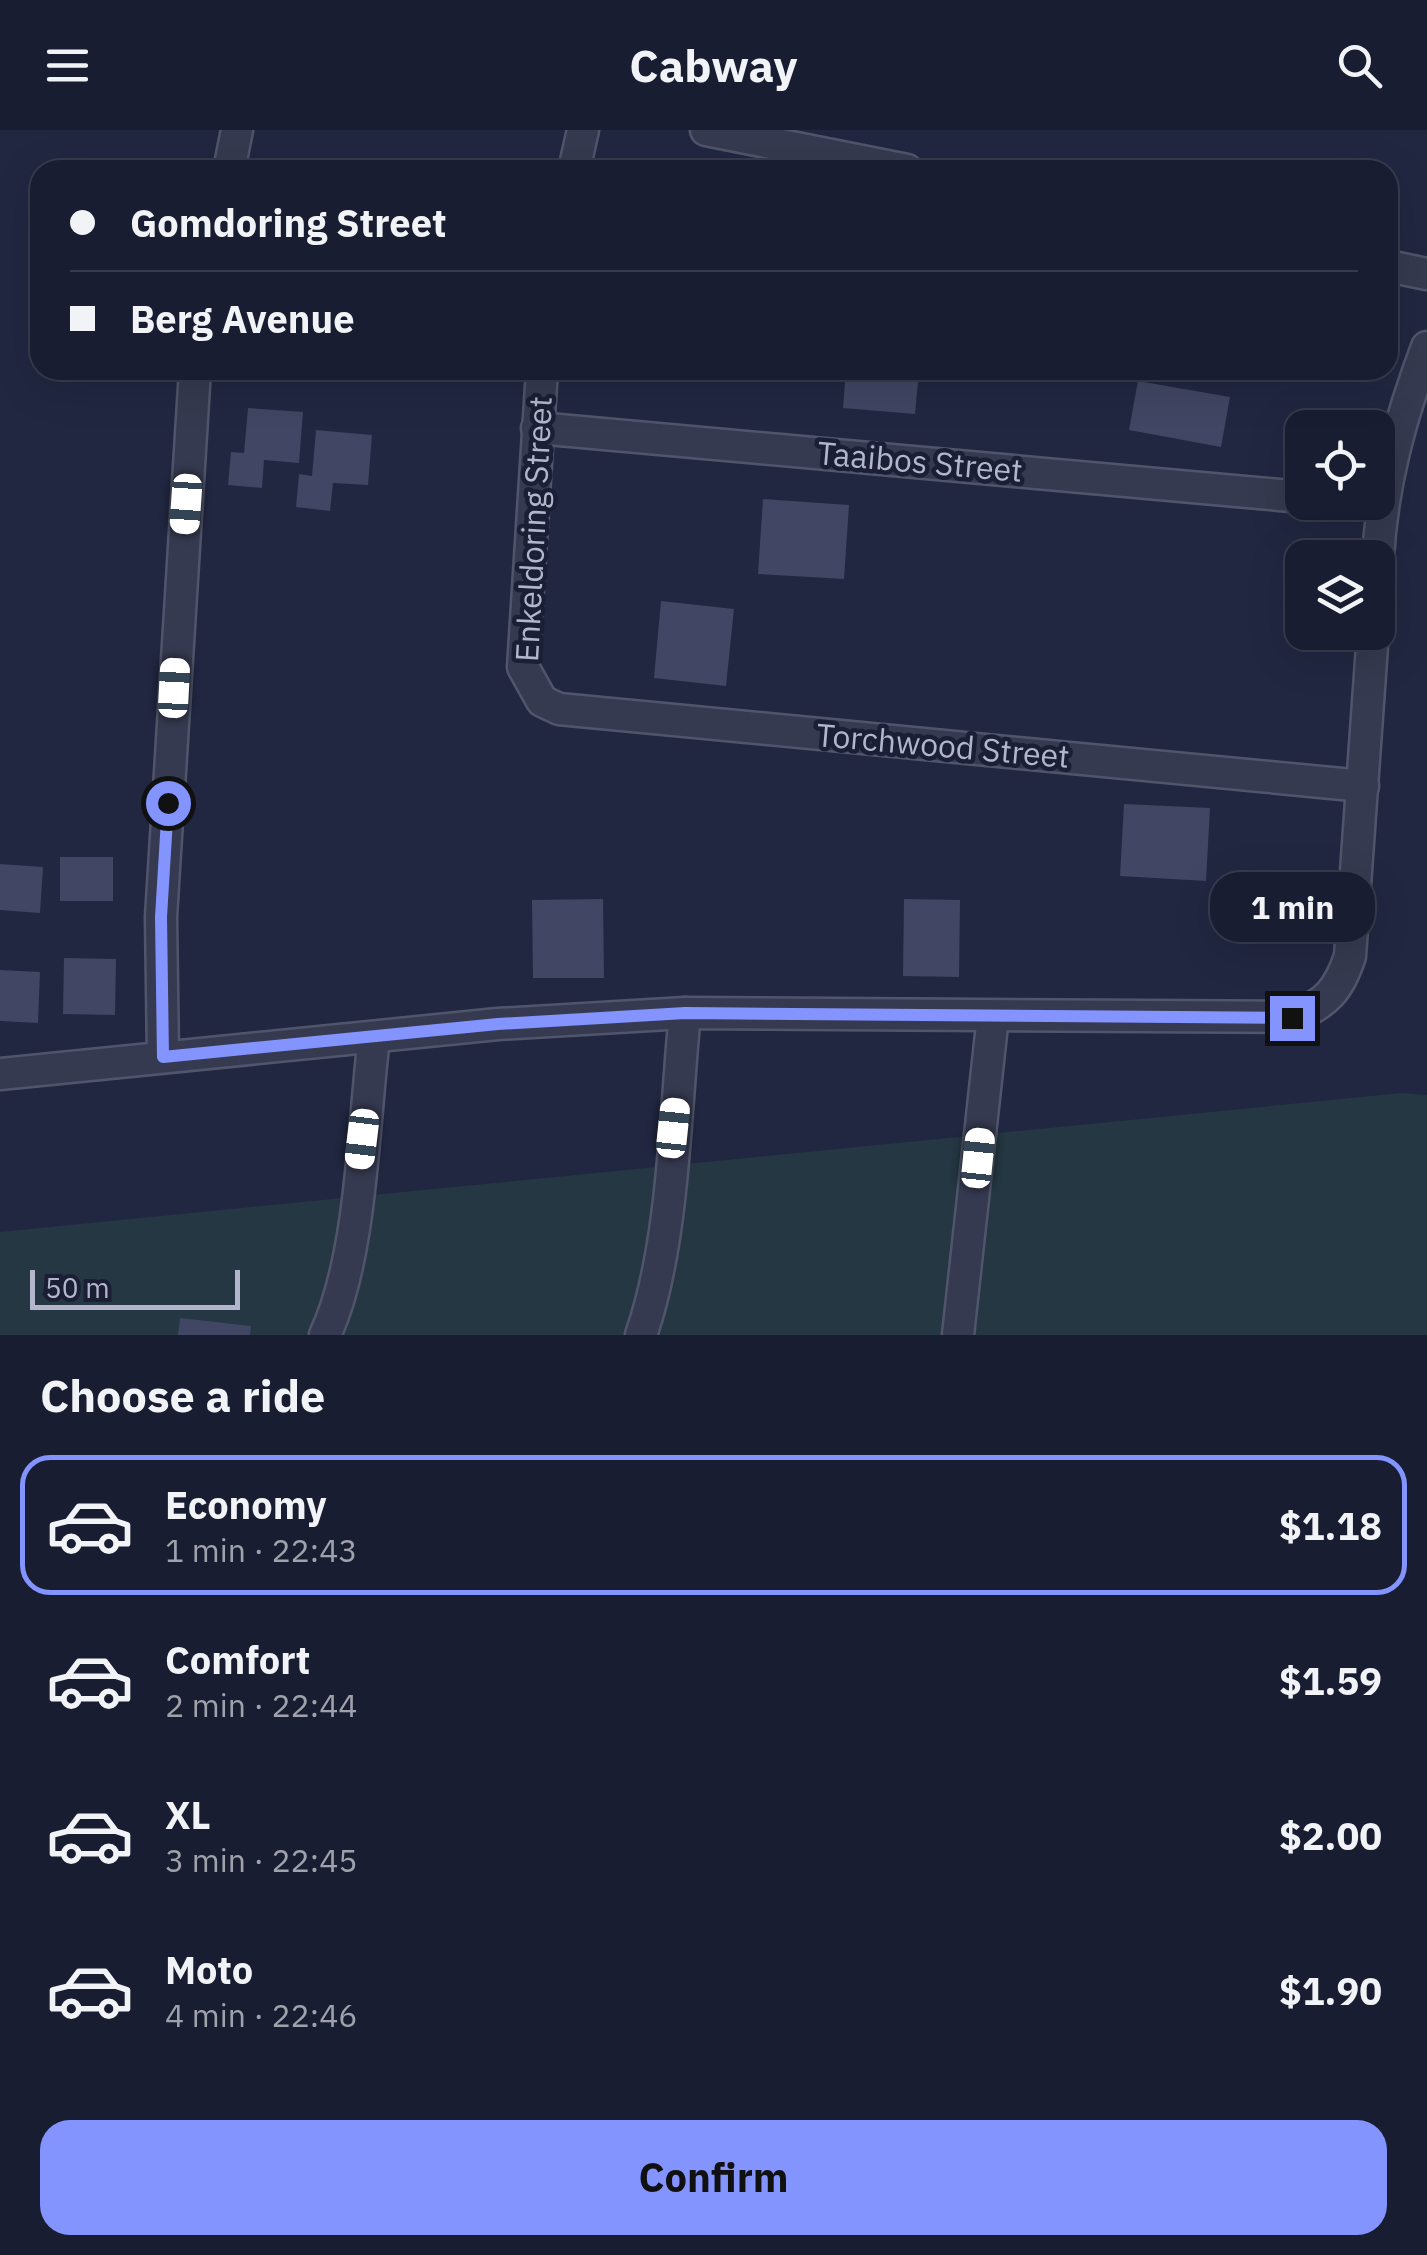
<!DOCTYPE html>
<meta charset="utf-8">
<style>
body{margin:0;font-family:"IBM Plex Sans",sans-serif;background:#222639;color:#f1f3f6;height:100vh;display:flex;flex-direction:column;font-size:38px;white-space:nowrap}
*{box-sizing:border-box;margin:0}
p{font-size:32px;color:#9fa2ab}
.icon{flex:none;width:55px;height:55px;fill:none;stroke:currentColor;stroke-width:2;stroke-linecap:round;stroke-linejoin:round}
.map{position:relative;height:1205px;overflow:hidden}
.drawer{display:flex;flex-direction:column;background:#191d31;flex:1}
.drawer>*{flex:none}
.hud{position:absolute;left:30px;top:30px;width:1368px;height:220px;border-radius:30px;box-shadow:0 10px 40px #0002,0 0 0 2px #373b4d;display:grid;align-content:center;height:220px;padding:0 40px;background:#191d31}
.buttons{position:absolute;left:1285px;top:280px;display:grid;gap:20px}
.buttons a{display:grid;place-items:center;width:110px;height:110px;border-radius:20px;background:#191d31;box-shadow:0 10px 40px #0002,0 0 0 2px #373b4d;font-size:50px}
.scale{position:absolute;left:30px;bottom:25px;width:210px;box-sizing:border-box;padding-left:10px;border:5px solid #b2b5cb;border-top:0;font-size:28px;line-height:35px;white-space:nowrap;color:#b2b5cb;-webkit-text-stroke:8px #1b1f35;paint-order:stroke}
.end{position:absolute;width:45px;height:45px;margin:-22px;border:12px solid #8394ff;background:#111;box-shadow:0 0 0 5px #111}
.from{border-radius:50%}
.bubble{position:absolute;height:70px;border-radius:30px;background:#191d31;box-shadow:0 10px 40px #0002,0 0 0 2px #373b4d;font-size:32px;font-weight:800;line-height:70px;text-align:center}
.car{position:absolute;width:30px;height:60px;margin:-30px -15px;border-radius:12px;box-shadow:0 0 8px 2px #0007;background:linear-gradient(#fff 24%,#345 0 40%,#fff 0 76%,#345 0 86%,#fff 0)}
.hud b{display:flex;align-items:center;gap:35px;height:95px;font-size:38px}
.hud b+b{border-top:2px solid #373b4d}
.hud i{width:25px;height:25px;background:#f1f3f6}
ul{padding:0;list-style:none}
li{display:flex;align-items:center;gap:30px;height:140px;margin:0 20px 15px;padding:0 20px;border:5px solid transparent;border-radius:30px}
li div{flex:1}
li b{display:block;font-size:38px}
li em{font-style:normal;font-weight:800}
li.selected{border-color:#8394ff}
li>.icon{width:90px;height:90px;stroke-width:1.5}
h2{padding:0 40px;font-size:45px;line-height:120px}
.action{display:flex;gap:20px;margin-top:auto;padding:20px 40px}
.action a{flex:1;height:115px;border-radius:30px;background:#8394ff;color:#111;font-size:40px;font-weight:800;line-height:115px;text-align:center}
header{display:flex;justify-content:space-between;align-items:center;height:130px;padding:0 40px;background:#191d31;font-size:45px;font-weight:800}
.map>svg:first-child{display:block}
.green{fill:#243742}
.building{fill:#404663}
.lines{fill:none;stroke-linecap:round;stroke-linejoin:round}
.minor-casing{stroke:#51556b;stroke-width:35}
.minor{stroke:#363a50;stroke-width:30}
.route{stroke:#8394ff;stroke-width:12}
.labels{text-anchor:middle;stroke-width:9;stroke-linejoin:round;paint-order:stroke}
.street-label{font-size:32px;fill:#b2b5cb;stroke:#1b1f35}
</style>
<header><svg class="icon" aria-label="menu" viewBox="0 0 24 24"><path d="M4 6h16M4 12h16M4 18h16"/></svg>Cabway<svg class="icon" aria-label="search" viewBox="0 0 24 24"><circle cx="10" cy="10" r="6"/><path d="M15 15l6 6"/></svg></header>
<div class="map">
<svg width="1427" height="1205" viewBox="0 0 1427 1205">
<rect width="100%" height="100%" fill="#212741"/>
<!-- green -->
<path class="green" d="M1402,963L1427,965V1205H0V1102Z"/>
<!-- building -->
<g class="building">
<path d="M846,240L919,241L915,284L843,278Z"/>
<path d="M1138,251L1230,267L1221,317L1129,300Z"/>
<path d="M248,278L303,282L299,333L264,330L262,358L228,355L231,322L244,323Z"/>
<path d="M316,300L372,305L368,355L333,353L330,381L296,377L299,344L312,346Z"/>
<path d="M763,369L849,375L844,449L758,444Z"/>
<path d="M661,471L734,479L726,556L654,548Z"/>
<path d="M1124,674L1210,678L1206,751L1120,746Z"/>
<rect x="60" y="727" width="53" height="44"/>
<path d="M0,734L43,737L40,783L0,780Z"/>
<path d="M603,769L604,848H533L532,770Z"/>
<path d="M904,769L960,770L959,847L903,846Z"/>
<path d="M64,828L116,829L115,885L63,884Z"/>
<path d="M0,840L40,842L38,893L0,891Z"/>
<path d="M180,1188L251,1196L250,1205H178Z"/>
</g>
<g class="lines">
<!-- minor casing -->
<g class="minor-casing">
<g id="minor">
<path d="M706,0L907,40"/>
<path d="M229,40L237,0"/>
<path d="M574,40L583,0"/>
<path d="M1388,136L1427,144"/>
<path d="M542,240L523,537L542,571L559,579L1363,656"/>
<path d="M537,298L1302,367"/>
<path d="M1378,428C1382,354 1401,286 1427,217"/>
<path d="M163,927L161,787L195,240"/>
<path d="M0,944L498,894L685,883L1293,887C1326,874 1339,860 1350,826L1373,502"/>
<path d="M325,1205C362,1126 363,996 374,908"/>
<path d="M641,1205C674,1111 675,983 685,883"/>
<path d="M958,1205L993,886"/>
</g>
</g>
<!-- minor -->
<use href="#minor" class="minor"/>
</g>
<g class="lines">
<!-- route -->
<path class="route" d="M168,673L161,787L163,927L498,894L685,883L1292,888"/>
</g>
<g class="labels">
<!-- street labels -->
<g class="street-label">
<text transform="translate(920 332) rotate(5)" y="11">Taaibos Street</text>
<text transform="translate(534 399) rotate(-87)" y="11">Enkeldoring Street</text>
<text transform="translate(943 616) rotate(5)" y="11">Torchwood Street</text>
</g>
</g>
</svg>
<div class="buttons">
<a><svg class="icon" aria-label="locate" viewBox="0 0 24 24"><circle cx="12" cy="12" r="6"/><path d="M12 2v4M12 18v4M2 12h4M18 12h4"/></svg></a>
<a><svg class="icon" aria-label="layers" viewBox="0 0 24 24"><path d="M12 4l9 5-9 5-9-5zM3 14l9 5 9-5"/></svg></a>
</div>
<div class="scale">50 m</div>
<i class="end from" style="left:168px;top:673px"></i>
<i class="end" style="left:1292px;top:888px"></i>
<div class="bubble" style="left:1210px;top:742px;width:165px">1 min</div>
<i class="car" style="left:186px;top:374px;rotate:184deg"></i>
<i class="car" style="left:174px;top:558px;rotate:3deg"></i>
<i class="car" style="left:673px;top:998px;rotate:6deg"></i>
<i class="car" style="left:362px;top:1009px;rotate:187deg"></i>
<i class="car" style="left:978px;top:1028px;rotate:6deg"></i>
<div class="hud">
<b><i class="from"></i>Gomdoring Street</b>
<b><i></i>Berg Avenue</b>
</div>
</div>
<section class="drawer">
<h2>Choose a ride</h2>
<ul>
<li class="selected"><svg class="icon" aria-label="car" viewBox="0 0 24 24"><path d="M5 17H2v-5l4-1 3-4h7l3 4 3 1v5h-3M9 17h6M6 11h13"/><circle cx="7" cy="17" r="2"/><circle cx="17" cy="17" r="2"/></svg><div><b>Economy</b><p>1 min · 22:43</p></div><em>$1.18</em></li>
<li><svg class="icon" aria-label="car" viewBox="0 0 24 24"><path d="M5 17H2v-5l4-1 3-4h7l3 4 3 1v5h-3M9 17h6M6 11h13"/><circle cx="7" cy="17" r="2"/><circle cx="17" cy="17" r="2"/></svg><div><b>Comfort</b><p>2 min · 22:44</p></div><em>$1.59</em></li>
<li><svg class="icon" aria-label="car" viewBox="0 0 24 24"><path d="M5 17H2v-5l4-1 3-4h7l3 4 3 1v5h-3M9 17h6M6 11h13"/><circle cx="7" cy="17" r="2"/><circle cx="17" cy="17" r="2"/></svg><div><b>XL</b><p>3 min · 22:45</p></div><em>$2.00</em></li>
<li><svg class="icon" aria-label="car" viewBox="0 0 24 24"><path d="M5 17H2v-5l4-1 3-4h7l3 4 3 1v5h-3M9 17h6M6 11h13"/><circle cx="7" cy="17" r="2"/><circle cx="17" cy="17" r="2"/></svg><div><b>Moto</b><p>4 min · 22:46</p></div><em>$1.90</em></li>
</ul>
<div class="action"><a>Confirm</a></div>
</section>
